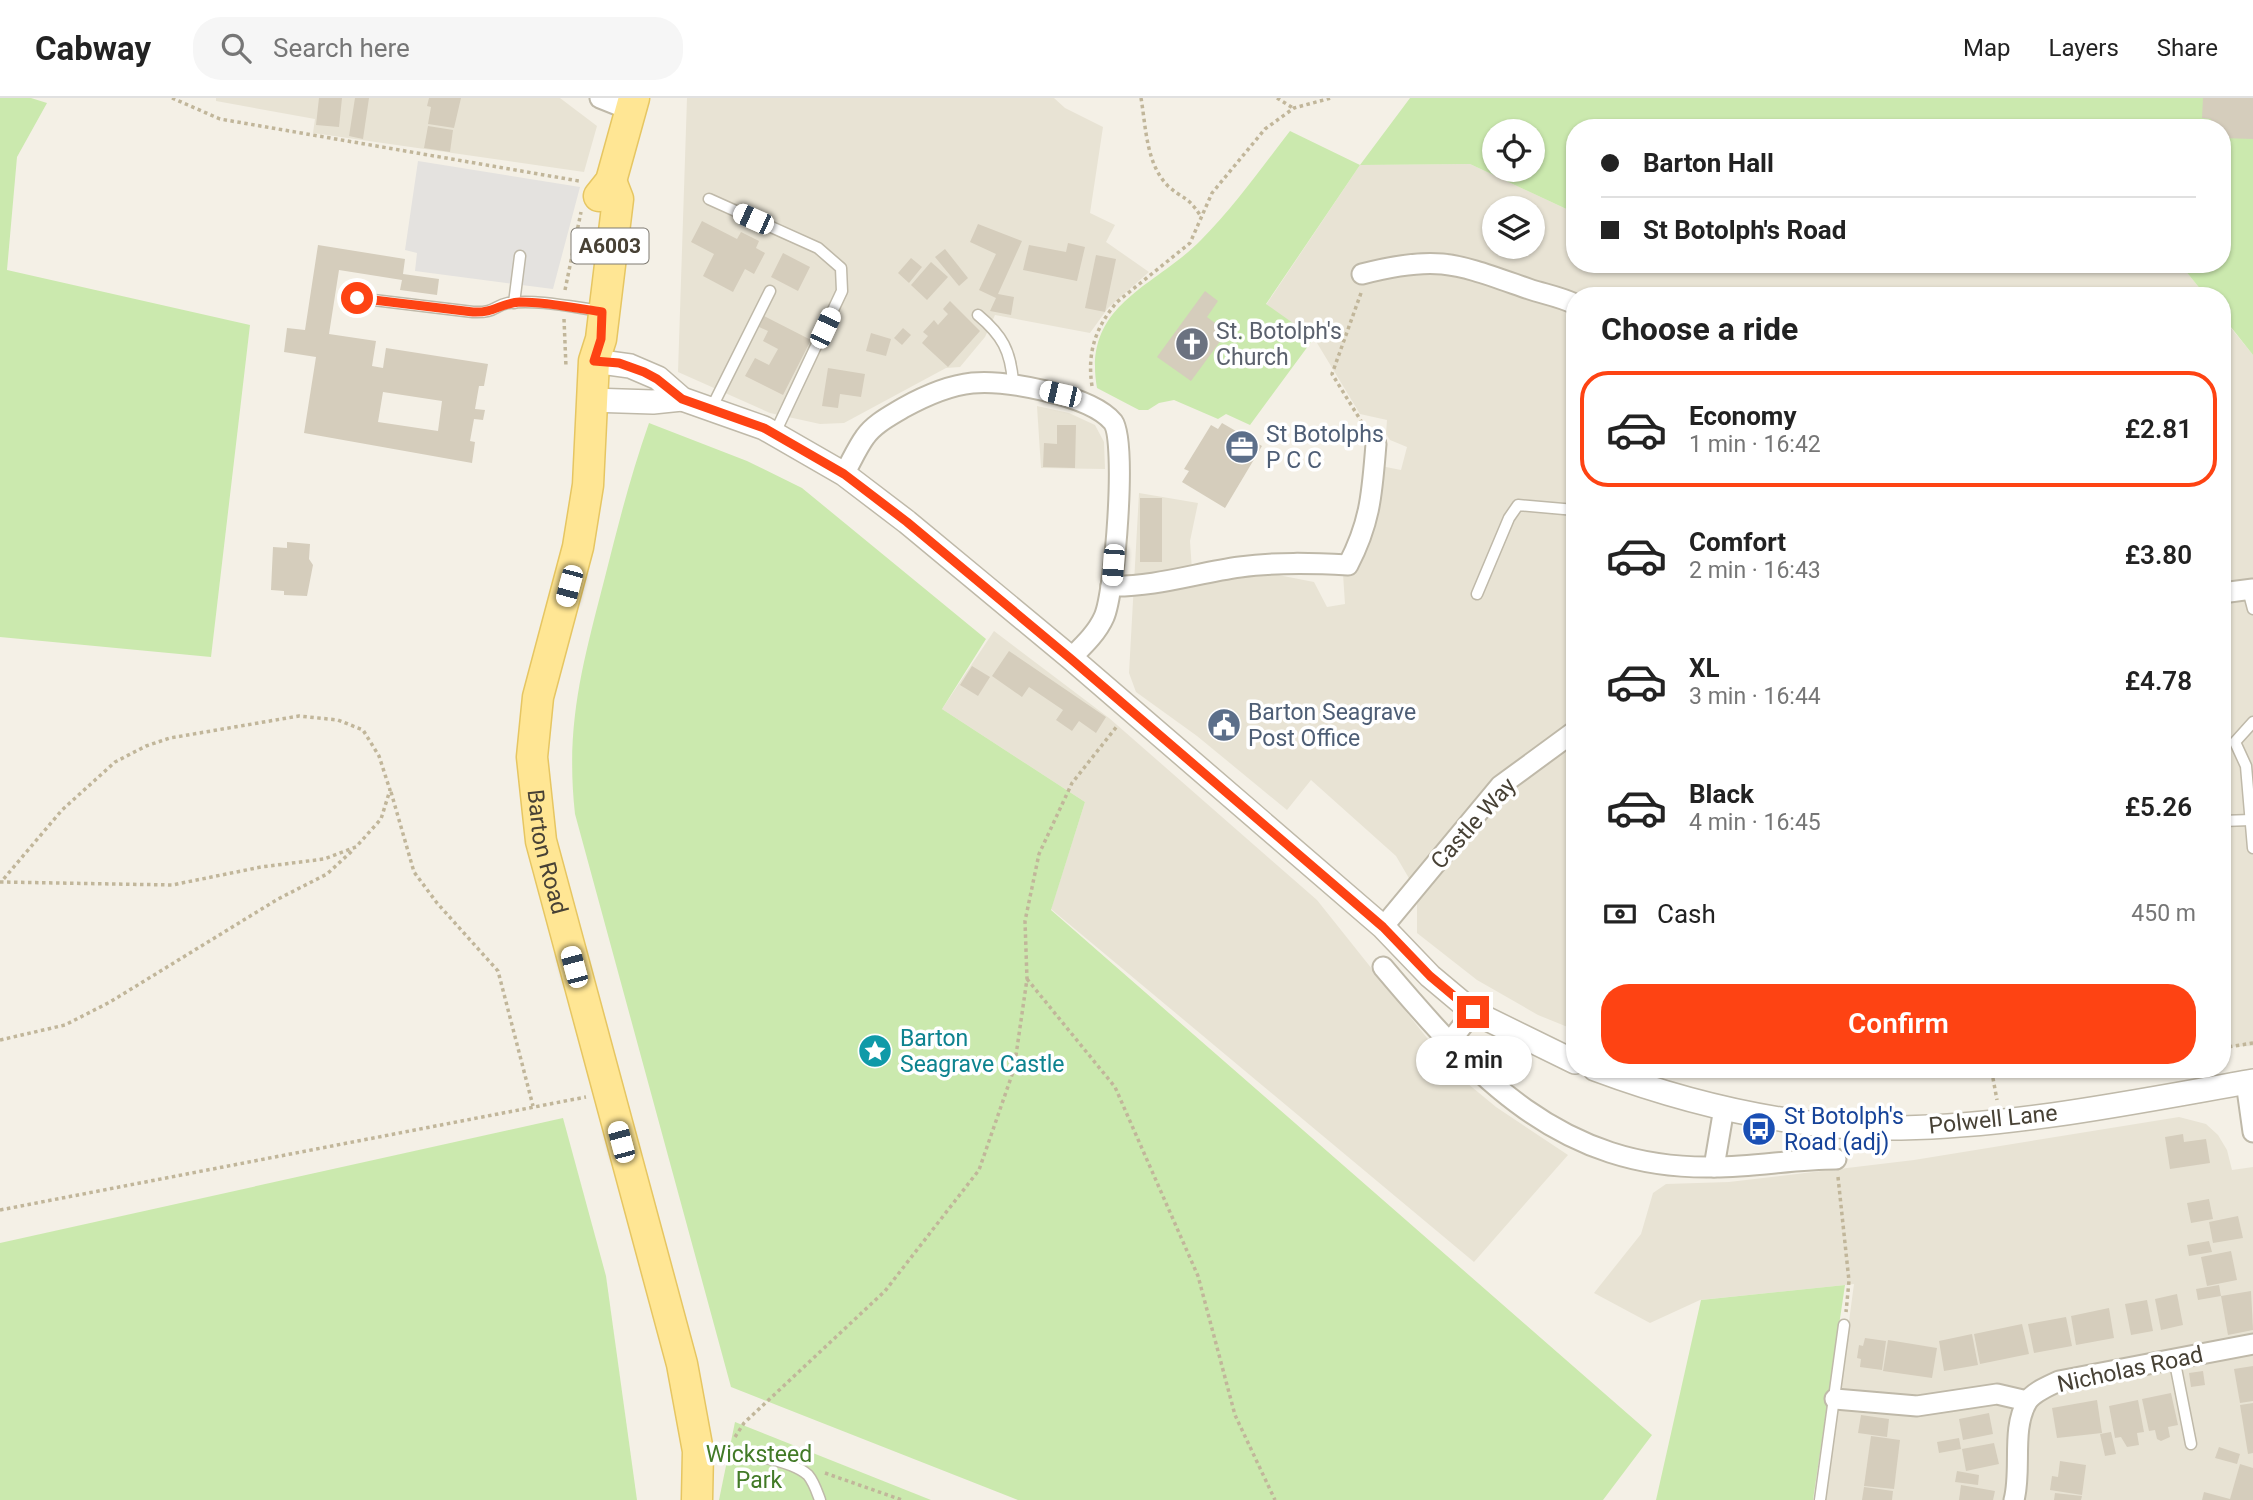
<!DOCTYPE html>
<meta charset="utf-8">
<style>
body{margin:0;font-family:Roboto,sans-serif;background:#f6f6f6;color:#222;height:100vh;display:flex;flex-direction:column;font-size:26px;white-space:nowrap}
*{box-sizing:border-box;margin:0}
p{font-size:23px;color:#767676}
.icon{flex:none;width:38px;height:38px;fill:none;stroke:currentColor;stroke-width:2;stroke-linecap:round;stroke-linejoin:round}
.map{position:relative;flex:1;overflow:hidden}
.details{position:absolute;left:1566px;top:189px;width:665px;height:791px;display:flex;flex-direction:column;background:#fff;border-radius:28px;box-shadow:0 2px 5px #0004}
.details>*{flex:none}
.banner{position:absolute;left:1566px;top:21px;width:665px;height:154px;border-radius:28px;box-shadow:0 2px 5px #0004;display:grid;align-content:center;height:154px;padding:0 35px;background:#fff}
.tools{position:absolute;left:1482px;top:21px;display:grid;gap:14px}
.tools a{display:grid;place-items:center;width:63px;height:63px;border-radius:50%;background:#fff;box-shadow:0 2px 5px #0004;font-size:35px}
.end{position:absolute;width:32px;height:32px;margin:-16px;border:9px solid #fe4313;background:#fff;box-shadow:0 0 0 4px #fff}
.from{border-radius:50%}
.bubble{position:absolute;height:49px;border-radius:24px;background:#fff;box-shadow:0 2px 5px #0004;font-size:23px;font-weight:600;line-height:49px;text-align:center}
.car{position:absolute;width:21px;height:42px;margin:-21px -10px;border-radius:9px;box-shadow:0 0 5px 2px #0007;background:linear-gradient(#fff 24%,#345 0 40%,#fff 0 76%,#345 0 86%,#fff 0)}
.banner b{display:flex;align-items:center;gap:24px;height:66px;font-size:26px}
.banner b+b{border-top:2px solid #e0e0e0}
.banner i{width:18px;height:18px;background:#222}
ul{padding:0;list-style:none}
li{display:flex;align-items:center;gap:21px;height:116px;margin:0 14px 10px;padding:0 21px;border:4px solid transparent;border-radius:28px}
li div{flex:1}
li b{display:block;font-size:26px}
li em{font-style:normal;font-weight:600}
li.active{border-color:#fe4313}
li>.icon{width:63px;height:63px;stroke-width:1.5}
h2{padding:0 35px;font-size:32px;line-height:84px}
.pay{display:flex;align-items:center;gap:18px;height:77px;padding:0 35px;font-size:26px}
.pay p{margin-inline-start:auto}
.action{display:flex;gap:14px;margin-top:auto;padding:14px 35px}
.action a{flex:1;height:80px;border-radius:28px;background:#fe4313;color:#fff;font-size:28px;font-weight:600;line-height:80px;text-align:center}
header{display:flex;align-items:center;gap:42px;box-sizing:border-box;height:98px;padding:0 35px;background:#fff;border-bottom:2px solid #e0e0e0}
header strong{font-size:33px}
nav{display:flex;gap:38px;margin-inline-start:auto;font-size:24px}
.search{width:490px;height:63px;background:#f6f6f6;display:flex;align-items:center;gap:18px;box-sizing:border-box;padding:0 24px;border-radius:28px;color:#767676;font-size:26px}
.map>svg:first-child{display:block}
.residential{fill:#e8e3d4;fill-rule:evenodd}
.green{fill:#cbe9ae;fill-rule:evenodd}
.parking{fill:#e4e2df}
.building{fill:#d5cdbc;fill-rule:evenodd}
.lines{fill:none;stroke-linecap:round;stroke-linejoin:round}
.service-casing{stroke:#bfb9a9;stroke-width:13}
.minor-casing{stroke:#bfb9a9;stroke-width:23}
.tertiary-casing{stroke:#bfb9a9;stroke-width:26}
.primary-casing{stroke:#e6c662;stroke-width:33}
.path{stroke:#c1b69a;stroke-width:3.5;stroke-dasharray:3.5 3.5;stroke-linecap:butt}
.service{stroke:#fff;stroke-width:10}
.minor{stroke:#fff;stroke-width:19}
.tertiary{stroke:#fff;stroke-width:23}
.primary{stroke:#ffe694;stroke-width:30}
.route{stroke:#fe4313;stroke-width:9}
.labels{text-anchor:middle;stroke-width:7;stroke-linejoin:round;paint-order:stroke}
.shield{fill:#fff;stroke:#7e7a72;stroke-width:2}
.shield-label{font-size:21px;font-weight:bold;fill:#474135}
.worship-label{font-size:23px;fill:#5b616d;stroke:#fff;text-anchor:start}
.service-label{font-size:23px;fill:#4e5e75;stroke:#fff;text-anchor:start}
.street-label{font-size:23px;fill:#474135;stroke:#fff}
.culture-label{font-size:23px;fill:#0d838f;stroke:#fff;text-anchor:start}
.transit-label{font-size:23px;fill:#164399;stroke:#fff;text-anchor:start}
.park-label{font-size:23px;fill:#427a27;stroke:#fff}
</style>
<header>
<strong>Cabway</strong>
<div class="search"><svg class="icon" aria-label="search" viewBox="0 0 24 24"><circle cx="10" cy="10" r="6"/><path d="M15 15l6 6"/></svg>Search here</div>
<nav><a>Map</a><a>Layers</a><a>Share</a></nav>
</header>
<div class="map">
<svg width="2253" height="1402" viewBox="0 0 2253 1402">
<rect width="100%" height="100%" fill="#f4f0e6"/>
<!-- residential -->
<g class="residential">
<path d="M216,0H560L597,28L584,74L313,35L315,21L216,3Z"/>
<path d="M687,0H1054L1065,10L1103,29L1090,115L1115,127L1106,144L1149,174L1108,210L1090,235L995,217L985,239L960,269L946,270L844,325L820,326L770,315L678,274Z"/>
<path d="M1470,66L1575,115V166H2180L2206,198H1575V932L1538,917L1477,882L1417,835V794L1396,758L1311,682L1287,712L1197,638L1136,594L1129,575L1139,395L1198,405L1190,443L1193,487L1229,472L1273,476L1314,484L1327,509L1345,506L1343,476L1376,421L1381,368L1401,372L1407,349L1390,342L1386,336L1387,322L1360,316L1314,240L1266,207L1360,67ZM1494,110H1533V149H1494Z"/>
<path d="M2222,219L2253,257V948L2223,949Z"/>
<path d="M1037,308L1069,315L1095,327L1104,344L1105,371L1041,370Z"/>
<path d="M994,533L1109,620L1317,802L1435,950L1467,985L1496,1009L1568,1057L1474,1164L1051,811L1085,704L942,611Z"/>
<path d="M2179,1019L2206,1026L2218,1037L2227,1052L2232,1072L2253,1069V1402H1825L1854,1186L1700,1202L1650,1225L1594,1195L1641,1136L1653,1095L1666,1086L1729,1084L1914,1062Z"/>
</g>
<!-- green -->
<g class="green">
<path d="M0,0H31L47,5L17,59L7,172L250,227L211,559L0,539Z"/>
<path d="M1410,0H2253V257L2223,219L2222,198H2206L2180,166H2222V30H1575V115L1470,66L1360,67L1266,206L1314,240L1250,327L1226,316L1218,321L1174,302L1159,305L1148,312H1139L1097,290C1082,206 1154,190 1201,142C1234,109 1262,69 1290,33L1360,67ZM1494,33H1533V72H1494Z"/>
<path d="M649,325L747,363L802,390L986,541L942,611L1085,704L1051,812L1652,1337L1603,1402H1018L731,1289L575,716C565,626 583,565 605,479C618,427 631,376 649,325Z"/>
<path d="M563,1020L606,1178L637,1402H0V1145Z"/>
<path d="M1845,1187L1813,1402H1656L1701,1202Z"/>
<path d="M735,1324L931,1402H719Z"/>
</g>
<!-- parking -->
<path class="parking" d="M418,63L580,89L553,191L415,173L417,155L405,152Z"/>
<!-- building -->
<g class="building">
<path d="M319,0H342L339,29L316,27Z"/>
<path d="M355,0H369L363,41L349,38Z"/>
<path d="M429,0H461L454,30L428,26L431,9L427,8Z"/>
<path d="M2203,0H2253V41L2222,40V30H2211V21L2202,20Z"/>
<path d="M428,28L453,32L450,54L424,50Z"/>
<path d="M702,123L737,141L741,134L759,143L756,150L765,155L754,176L745,171L733,194L703,178L714,156L691,144Z"/>
<path d="M978,126L1022,143L998,196L1014,199L1011,217L990,213L996,200L979,192L996,156L970,144Z"/>
<path d="M1068,145L1085,149L1077,183L1023,172L1029,147L1066,154Z"/>
<path d="M318,147L405,161L403,176L439,181L437,197L400,192L402,182L339,172L329,236L376,243L372,268L383,270L386,250L488,266L484,288H479L475,311L485,312L483,322L474,321L470,343L475,344L472,365L304,335L316,259L284,254L287,230L305,232ZM383,294L442,303L438,333L378,324Z"/>
<path d="M945,151L968,180L959,188L935,159Z"/>
<path d="M783,155L810,169L798,193L771,179Z"/>
<path d="M1096,157L1116,161L1105,214L1085,210Z"/>
<path d="M911,160L922,169L909,185L898,175Z"/>
<path d="M931,164L948,179L927,202L911,187Z"/>
<path d="M1205,193L1218,203L1207,219L1227,234L1191,283L1157,259Z"/>
<path d="M950,203L980,233L948,269L922,245L928,238L923,234L934,222L938,227L948,216L943,211Z"/>
<path d="M764,218L811,242L783,297L745,278L755,260L769,267L778,251L763,243L768,233L759,229Z"/>
<path d="M903,230L911,237L902,247L894,240Z"/>
<path d="M871,235L891,241L886,258L866,253Z"/>
<path d="M828,270L865,276L861,299L840,296L838,310L822,308Z"/>
<path d="M1222,325L1262,348L1225,410L1182,384L1189,373L1184,371L1211,327L1218,331Z"/>
<path d="M1057,327H1076L1075,370L1043,369L1044,345L1057,346Z"/>
<rect x="1140" y="400" width="22" height="64"/>
<path d="M287,444L310,446L309,461L313,467L307,498L284,497V493L271,492L273,449L287,450Z"/>
<path d="M1009,553L1106,619L1096,635L1079,623L1072,633L1056,622L1063,612L1029,589L1022,599L992,578Z"/>
<path d="M972,568L990,579L978,598L960,587Z"/>
<path d="M2183,1036L2184,1044L2206,1041L2210,1065L2170,1071L2165,1039Z"/>
<path d="M2209,1101L2213,1121L2191,1125L2187,1105Z"/>
<path d="M2238,1118L2243,1140L2213,1145L2209,1124Z"/>
<path d="M2209,1143L2212,1154L2189,1158L2187,1147Z"/>
<path d="M2231,1153L2237,1182L2207,1188L2201,1159Z"/>
<path d="M2219,1187L2221,1198L2198,1202L2196,1191Z"/>
<path d="M2251,1193L2253,1232L2228,1237L2221,1198Z"/>
<path d="M2177,1196L2183,1227L2161,1232L2155,1201Z"/>
<path d="M2147,1202L2153,1233L2131,1237L2125,1206Z"/>
<path d="M2109,1210L2114,1240L2076,1247L2071,1218Z"/>
<path d="M2066,1219L2072,1248L2034,1255L2028,1226Z"/>
<path d="M2022,1226L2029,1256L1980,1266L1974,1236Z"/>
<path d="M1972,1236L1978,1267L1944,1273L1939,1243Z"/>
<path d="M1865,1240L1886,1243L1882,1272L1860,1269L1861,1261L1857,1260L1859,1247L1863,1248Z"/>
<path d="M1888,1242L1937,1250L1932,1280L1883,1273Z"/>
<path d="M2253,1268V1303L2240,1305L2234,1271Z"/>
<path d="M2203,1273L2205,1287L2191,1289L2189,1275Z"/>
<path d="M2171,1295L2178,1327L2168,1329L2170,1339L2161,1343L2157,1341L2155,1332L2149,1333L2142,1301Z"/>
<path d="M2097,1302L2102,1335L2057,1340L2052,1310Z"/>
<path d="M2138,1302L2144,1334L2137,1335L2139,1347L2127,1349L2121,1339L2115,1340L2109,1308Z"/>
<path d="M2253,1305V1355L2248,1356L2240,1307Z"/>
<path d="M1989,1315L1993,1336L1963,1342L1959,1321Z"/>
<path d="M1861,1317L1889,1321L1887,1339L1858,1335Z"/>
<path d="M2111,1334L2116,1356L2105,1358L2100,1336Z"/>
<path d="M1871,1338L1900,1342L1894,1391L1864,1388Z"/>
<path d="M1959,1340L1961,1351L1939,1355L1937,1344Z"/>
<path d="M1994,1345L1999,1366L1966,1373L1962,1351Z"/>
<path d="M2219,1349L2240,1356L2237,1366L2215,1360Z"/>
<path d="M2060,1363L2086,1367L2082,1397L2050,1392L2052,1378L2058,1379Z"/>
<path d="M2240,1366L2253,1370V1402H2202L2204,1394L2230,1401Z"/>
<path d="M1957,1373L1979,1377L1978,1387L1955,1384Z"/>
<path d="M1961,1387L1995,1393L1993,1402H1959Z"/>
<path d="M1864,1389L1893,1393L1892,1402H1862Z"/>
<path d="M2055,1395L2082,1398L2081,1402H2054Z"/>
</g>
<g class="lines">
<!-- service casing -->
<g class="service-casing">
<g id="service">
<path d="M709,101L818,150L841,170L842,193L775,335"/>
<path d="M357,200L473,214C496,215 493,208 508,205C537,201 572,209 601,213"/>
<path d="M514,205L520,158"/>
<path d="M978,217C1002,237 1011,253 1013,285"/>
<path d="M711,311L770,193"/>
<path d="M2248,492L2253,511"/>
<path d="M1477,496L1509,420L1518,407L1575,412"/>
<path d="M2253,624L2235,644L2246,668L2253,750"/>
<path d="M2222,723L2251,722"/>
<path d="M2174,1260L2191,1346"/>
<path d="M702,1353C727,1352 789,1360 808,1377C814,1384 817,1394 820,1402"/>
<path d="M1820,1402L1844,1227"/>
</g>
</g>
<!-- minor casing -->
<g class="minor-casing">
<g id="minor">
<path d="M600,0L630,12"/>
<path d="M1362,176C1439,156 1457,166 1529,191C1544,196 1561,199 1575,206"/>
<path d="M844,376C851,364 857,350 865,339C874,326 890,318 903,310C957,280 986,279 1046,293C1067,298 1099,307 1113,324C1127,343 1115,495 1104,519C1097,535 1083,548 1071,560"/>
<path d="M1111,488C1156,489 1196,475 1240,469C1276,464 1311,465 1348,467C1371,423 1372,394 1376,346"/>
<path d="M2222,495L2253,491"/>
<path d="M1383,829L1500,688L1575,633"/>
<path d="M1383,869C1475,978 1560,1072 1714,1069C1755,1069 1795,1061 1836,1061"/>
<path d="M1449,945L1473,914"/>
<path d="M2246,984L2253,1034"/>
<path d="M1714,1069L1724,1010"/>
<path d="M1835,1301L1917,1308L1997,1296L2027,1303"/>
<path d="M2014,1402C2022,1372 2011,1331 2027,1304C2033,1294 2049,1288 2059,1283L2253,1246"/>
</g>
</g>
<!-- tertiary casing -->
<g class="tertiary-casing">
<g id="tertiary">
<path d="M594,263L630,268L658,280L682,301L764,330L844,376L907,424L1071,560L1383,829L1430,878L1473,914L1575,964"/>
<path d="M590,302L653,304L682,301"/>
<path d="M1595,971C1692,1007 1797,1032 1901,1030C2017,1028 2139,1003 2253,983"/>
</g>
</g>
<!-- primary casing -->
<g class="primary-casing">
<g id="primary">
<path id="s1" d="M611,83L618,101L601,241L594,263L588,387L578,449L538,599L532,659L541,743L682,1266L698,1353L697,1402"/>
<path d="M599,98L611,83L634,0"/>
</g>
</g>
<!-- path -->
<g class="path">
<path d="M172,0L220,21L579,83"/>
<path d="M1141,0C1146,29 1146,66 1168,88C1182,101 1187,97 1200,117"/>
<path d="M1277,0L1293,10"/>
<path d="M565,192L581,114"/>
<path d="M1361,195L1332,276L1366,331"/>
<path d="M564,221L566,269"/>
<path d="M1092,288C1087,255 1095,230 1117,204L1190,145L1212,95L1265,31L1294,10L1331,0"/>
<path d="M391,694L414,774L437,805L498,873L533,1008"/>
<path d="M0,784H1L172,787L261,769L324,761L356,749L381,721L390,692L379,658L363,632L338,622L299,618L170,640L146,648L115,664L62,712L1,784"/>
<path d="M1027,881L1115,989L1198,1178L1235,1317L1275,1402"/>
<path d="M0,942L65,927L110,904L278,801L327,776L352,753"/>
<path d="M2222,950L2253,945"/>
<path d="M1984,971L1992,975L1997,1002"/>
<path d="M1992,975L2019,971"/>
<path d="M1838,1079L1849,1183L1846,1214"/>
<path d="M0,1112L586,999"/>
<path d="M735,1339L744,1325L885,1193L979,1072L1014,971L1027,881L1025,823L1039,756L1072,685L1118,627"/>
<path d="M825,1375L902,1402"/>
</g>
<!-- service -->
<use href="#service" class="service"/>
<!-- minor -->
<use href="#minor" class="minor"/>
<!-- tertiary -->
<use href="#tertiary" class="tertiary"/>
<!-- primary -->
<use href="#primary" class="primary"/>
</g>
<g class="lines">
<!-- route -->
<path class="route" d="M357,200L473,214C495,215 500,205 520,204C546,204 576,210 602,214L601,241L594,263L619,265L644,274L657,281L682,301L764,330L844,376L907,424L1071,561L1383,829L1430,878L1473,914"/>
</g>
<!-- icons -->
<defs>
<g id="church-disc" transform="scale(1.75)"><circle r="9.5" fill="#6b7280" stroke="#fff"/><path d="M-1.2-6h2.4v3.5h3.3v2.4h-3.3V6h-2.4V-.1h-3.3v-2.4h3.3Z" fill="#fff"/></g>
<g id="office-disc" transform="scale(1.75)"><circle r="9.5" fill="#5c6f8a" stroke="#fff"/><path d="M-6-3h4V-5.5h4V-3h4V5H-6ZM-1-4.5V-3h2v-1.5ZM-6 0V1H6V0Z" fill="#fff"/></g>
<g id="civic-disc" transform="scale(1.75)"><circle r="9.5" fill="#5c6f8a" stroke="#fff"/><path d="M-.6-6.5H3V-4.5H.6V-3L4-1V1h2V6H-6V1h2V-1L-.6-3ZM-1.2 2.5V6h2.4V2.5Z" fill="#fff"/></g>
<g id="sight-disc" transform="scale(1.75)"><circle r="9.5" fill="#0f9aa8" stroke="#fff"/><path d="M0-6L1.8-2.2L6-1.7L2.9 1.2L3.7 5.4L0 3.3L-3.7 5.4L-2.9 1.2L-6-1.7L-1.8-2.2Z" fill="#fff"/></g>
<g id="bus-disc" transform="scale(1.75)"><circle r="9.5" fill="#1a4fb4" stroke="#fff"/><path d="M-5-6H5V4H4V6H2V4H-2V6H-4V4H-5ZM-3.5-4V0h7V-4ZM-3.5 1.2v1.5H-2V1.2ZM2 1.2v1.5H3.5V1.2Z" fill="#fff"/></g>
</defs>
<g fill-rule="evenodd">
<use href="#church-disc" x="1192" y="246"/>
<use href="#office-disc" x="1242" y="349"/>
<use href="#civic-disc" x="1224" y="627"/>
<use href="#sight-disc" x="875" y="953"/>
<use href="#bus-disc" x="1759" y="1031"/>
</g>
<g class="labels">
<!-- shield labels -->
<rect class="shield" x="571.5" y="130.5" width="77" height="35" rx="5"/>
<g class="shield-label">
<text x="610" y="155">A6003</text>
</g>
<!-- worship labels -->
<g class="worship-label">
<text x="1216" y="241">St. Botolph's<tspan x="1216" dy="26">Church</tspan></text>
</g>
<!-- service labels -->
<g class="service-label">
<text x="1266" y="344">St Botolphs<tspan x="1266" dy="26">P C C</tspan></text>
<text x="1248" y="622">Barton Seagrave<tspan x="1248" dy="26">Post Office</tspan></text>
</g>
<!-- street labels -->
<g class="street-label">
<text transform="translate(1473 725) rotate(-48)" y="8">Castle Way</text>
<text dy="8" stroke="none"><textPath href="#s1" startOffset="682">Barton Road</textPath></text>
<text transform="translate(1993 1021) rotate(-6)" y="8">Polwell Lane</text>
<text transform="translate(2130 1271) rotate(-12)" y="8">Nicholas Road</text>
</g>
<!-- culture labels -->
<g class="culture-label">
<text x="900" y="948">Barton<tspan x="900" dy="26">Seagrave Castle</tspan></text>
</g>
<!-- transit labels -->
<g class="transit-label">
<text x="1784" y="1026">St Botolph's<tspan x="1784" dy="26">Road (adj)</tspan></text>
</g>
<!-- park labels -->
<g class="park-label">
<text x="759" y="1364">Wicksteed<tspan x="759" dy="26">Park</tspan></text>
</g>
</g>
</svg>
<div class="tools">
<a><svg class="icon" aria-label="locate" viewBox="0 0 24 24"><circle cx="12" cy="12" r="6"/><path d="M12 2v4M12 18v4M2 12h4M18 12h4"/></svg></a>
<a><svg class="icon" aria-label="layers" viewBox="0 0 24 24"><path d="M12 4l9 5-9 5-9-5zM3 14l9 5 9-5"/></svg></a>
</div>
<i class="end from" style="left:357px;top:200px"></i>
<i class="end" style="left:1473px;top:914px"></i>
<div class="bubble" style="left:1416px;top:938px;width:116px">2 min</div>
<i class="car" style="left:753px;top:121px;rotate:294deg"></i>
<i class="car" style="left:825px;top:230px;rotate:25deg"></i>
<i class="car" style="left:1060px;top:296px;rotate:283deg"></i>
<i class="car" style="left:1113px;top:467px;rotate:184deg"></i>
<i class="car" style="left:569px;top:488px;rotate:195deg"></i>
<i class="car" style="left:574px;top:869px;rotate:345deg"></i>
<i class="car" style="left:621px;top:1044px;rotate:345deg"></i>
<div class="banner">
<b><i class="from"></i>Barton Hall</b>
<b><i></i>St Botolph's Road</b>
</div>
<section class="details">
<h2>Choose a ride</h2>
<ul>
<li class="active"><svg class="icon" aria-label="car" viewBox="0 0 24 24"><path d="M5 17H2v-5l4-1 3-4h7l3 4 3 1v5h-3M9 17h6M6 11h13"/><circle cx="7" cy="17" r="2"/><circle cx="17" cy="17" r="2"/></svg><div><b>Economy</b><p>1 min · 16:42</p></div><em>£2.81</em></li>
<li><svg class="icon" aria-label="car" viewBox="0 0 24 24"><path d="M5 17H2v-5l4-1 3-4h7l3 4 3 1v5h-3M9 17h6M6 11h13"/><circle cx="7" cy="17" r="2"/><circle cx="17" cy="17" r="2"/></svg><div><b>Comfort</b><p>2 min · 16:43</p></div><em>£3.80</em></li>
<li><svg class="icon" aria-label="car" viewBox="0 0 24 24"><path d="M5 17H2v-5l4-1 3-4h7l3 4 3 1v5h-3M9 17h6M6 11h13"/><circle cx="7" cy="17" r="2"/><circle cx="17" cy="17" r="2"/></svg><div><b>XL</b><p>3 min · 16:44</p></div><em>£4.78</em></li>
<li><svg class="icon" aria-label="car" viewBox="0 0 24 24"><path d="M5 17H2v-5l4-1 3-4h7l3 4 3 1v5h-3M9 17h6M6 11h13"/><circle cx="7" cy="17" r="2"/><circle cx="17" cy="17" r="2"/></svg><div><b>Black</b><p>4 min · 16:45</p></div><em>£5.26</em></li>
</ul>
<div class="pay"><svg class="icon" aria-label="cash" viewBox="0 0 24 24"><path d="M3 7h18v10H3z"/><circle cx="12" cy="12" r="2"/></svg>Cash<p>450 m</p></div>
<div class="action"><a>Confirm</a></div>
</section>
</div>
